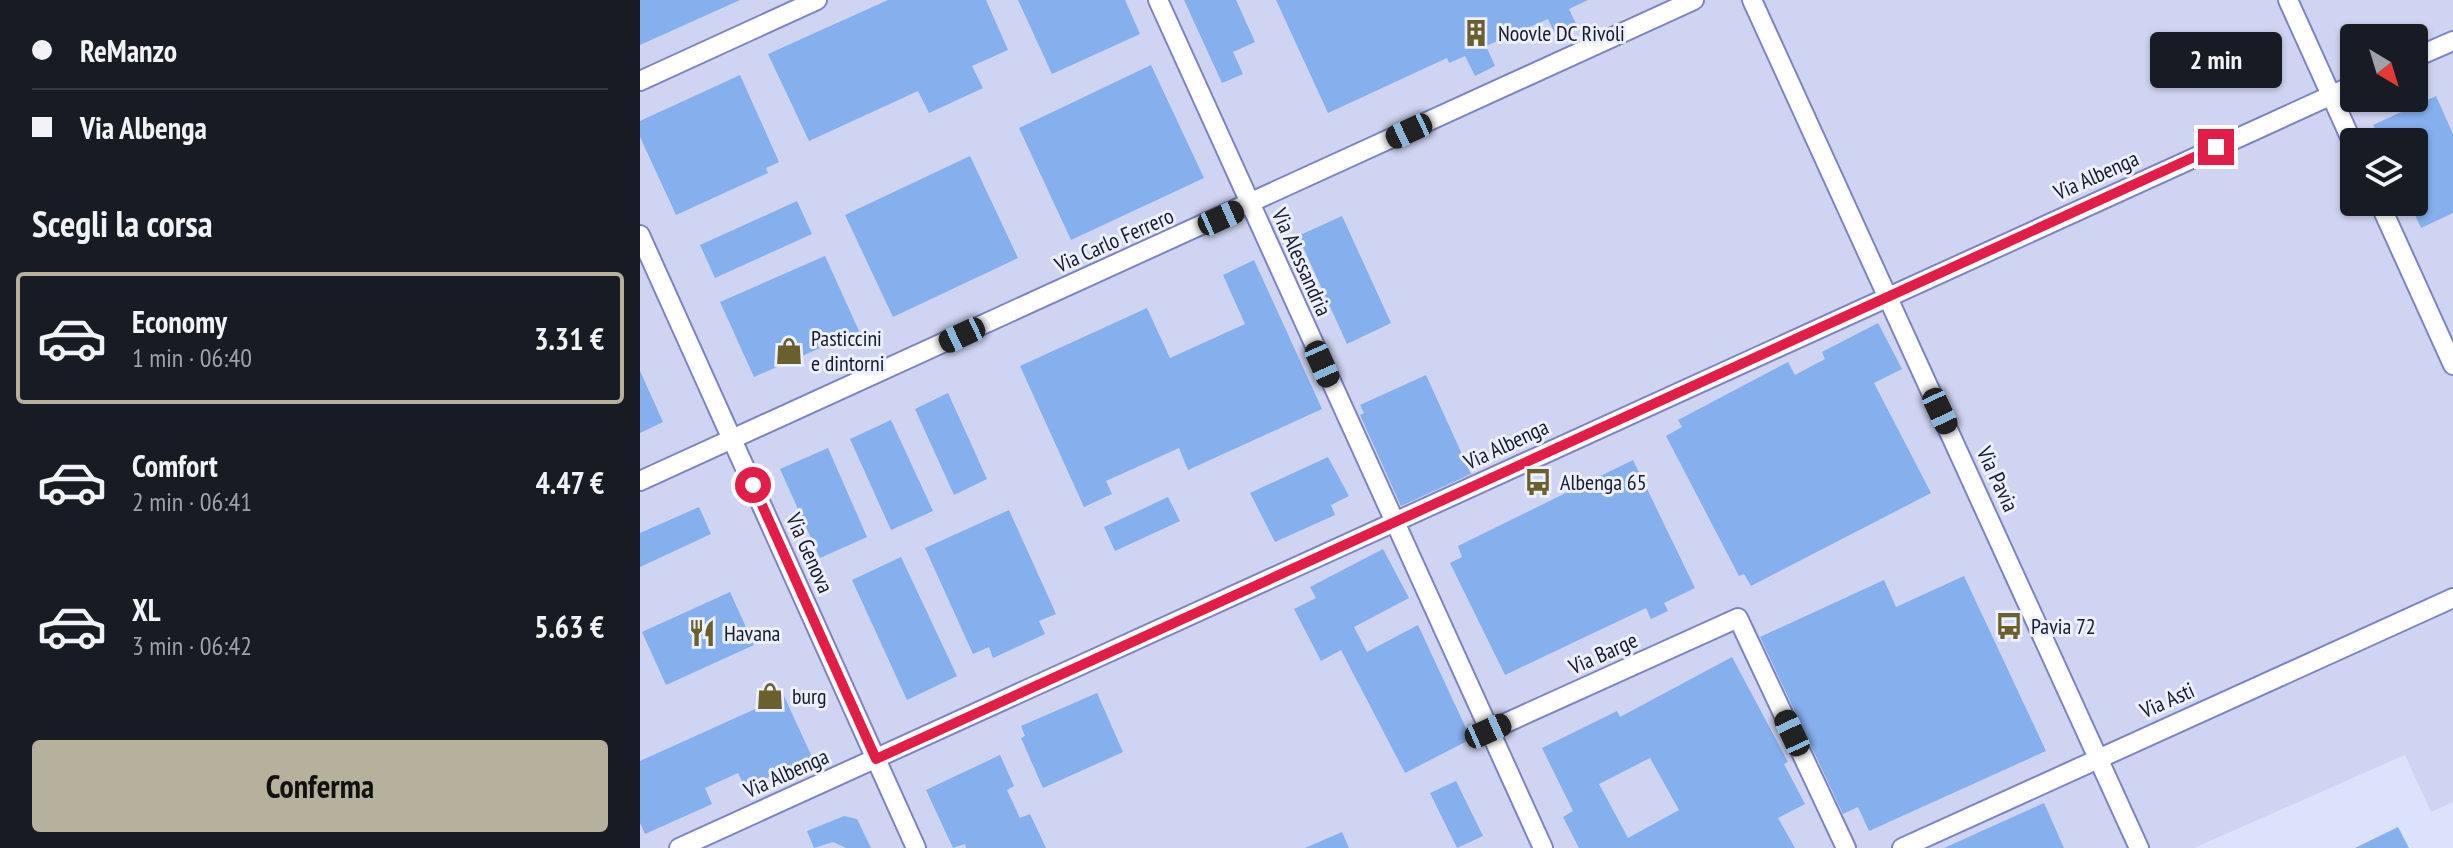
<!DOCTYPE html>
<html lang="it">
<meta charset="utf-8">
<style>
body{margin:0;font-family:"PT Sans Narrow",sans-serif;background:#242831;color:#f1f3f6;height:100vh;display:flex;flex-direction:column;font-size:30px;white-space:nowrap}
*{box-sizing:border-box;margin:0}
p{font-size:26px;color:#9ea1a6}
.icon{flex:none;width:44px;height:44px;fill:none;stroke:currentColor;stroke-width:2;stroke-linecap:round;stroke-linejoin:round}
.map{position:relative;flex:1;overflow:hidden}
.sheet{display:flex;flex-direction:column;background:#171b24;width:640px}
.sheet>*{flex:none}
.hud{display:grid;align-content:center;height:176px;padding:0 32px;background:#171b24}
.needle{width:52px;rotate:142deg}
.buttons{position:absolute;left:1700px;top:24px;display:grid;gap:16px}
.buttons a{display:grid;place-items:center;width:88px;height:88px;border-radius:8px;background:#171b24;box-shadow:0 2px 6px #0004;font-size:40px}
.end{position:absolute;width:36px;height:36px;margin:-18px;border:10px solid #e11d48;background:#fff;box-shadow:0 0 0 4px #fff}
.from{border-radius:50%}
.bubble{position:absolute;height:56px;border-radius:8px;background:#171b24;box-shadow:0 2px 6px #0004;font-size:26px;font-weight:800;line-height:56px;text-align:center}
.car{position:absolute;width:24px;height:48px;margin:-24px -12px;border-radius:10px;box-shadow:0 0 6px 2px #0007;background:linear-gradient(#222 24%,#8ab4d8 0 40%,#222 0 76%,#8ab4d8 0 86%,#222 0)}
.hud b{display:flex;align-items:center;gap:28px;height:76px;font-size:30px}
.hud b+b{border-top:2px solid #363941}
.hud i{width:20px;height:20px;background:#f1f3f6}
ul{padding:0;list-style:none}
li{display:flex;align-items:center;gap:24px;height:132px;margin:0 16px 12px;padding:0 16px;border:4px solid transparent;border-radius:8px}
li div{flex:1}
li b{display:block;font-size:30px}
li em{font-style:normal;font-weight:800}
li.selected{border-color:#b5b19c}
li>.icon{width:72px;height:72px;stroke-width:1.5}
h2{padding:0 32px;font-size:36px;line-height:96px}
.cta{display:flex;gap:16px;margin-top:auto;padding:16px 32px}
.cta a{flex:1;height:92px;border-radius:8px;background:#b5b19c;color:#111;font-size:32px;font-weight:800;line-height:92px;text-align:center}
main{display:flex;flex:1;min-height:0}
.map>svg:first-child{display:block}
.built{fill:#cfd4f2;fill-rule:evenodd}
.building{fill:#85afed;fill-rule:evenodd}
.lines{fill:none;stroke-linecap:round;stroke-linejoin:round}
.street-casing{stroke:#7c84c1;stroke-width:22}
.street{stroke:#fff;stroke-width:18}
.route{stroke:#e11d48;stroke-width:10}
.labels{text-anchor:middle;stroke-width:6;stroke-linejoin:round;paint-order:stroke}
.poi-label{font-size:22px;fill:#171931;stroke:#edf0fd;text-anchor:start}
.street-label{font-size:22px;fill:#171931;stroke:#edf0fd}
</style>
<main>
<section class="sheet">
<div class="hud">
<b><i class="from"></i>ReManzo</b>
<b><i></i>Via Albenga</b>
</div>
<h2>Scegli la corsa</h2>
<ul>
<li class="selected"><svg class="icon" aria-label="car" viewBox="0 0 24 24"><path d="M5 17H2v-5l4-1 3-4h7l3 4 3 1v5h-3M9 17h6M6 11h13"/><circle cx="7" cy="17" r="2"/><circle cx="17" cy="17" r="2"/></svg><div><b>Economy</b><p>1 min · 06:40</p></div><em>3.31 €</em></li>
<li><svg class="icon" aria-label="car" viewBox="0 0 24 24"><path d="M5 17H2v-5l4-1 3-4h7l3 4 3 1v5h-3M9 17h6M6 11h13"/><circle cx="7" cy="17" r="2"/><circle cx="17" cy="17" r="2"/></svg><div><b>Comfort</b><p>2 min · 06:41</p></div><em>4.47 €</em></li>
<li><svg class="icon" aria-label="car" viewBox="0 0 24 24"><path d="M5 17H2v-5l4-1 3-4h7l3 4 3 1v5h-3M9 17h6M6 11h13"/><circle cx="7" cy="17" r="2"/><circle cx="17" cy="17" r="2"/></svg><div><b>XL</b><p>3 min · 06:42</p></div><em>5.63 €</em></li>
</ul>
<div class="cta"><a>Conferma</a></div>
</section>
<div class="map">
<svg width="1813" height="848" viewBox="0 0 1813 848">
<rect width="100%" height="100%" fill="#dde2fc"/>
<!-- built -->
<path class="built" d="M0,0H1813V802L1791,812L1765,755L1554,848H0ZM1714,38H1774V98H1714ZM1714,142H1774V202H1714Z"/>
<!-- building -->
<g class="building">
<path d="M0,0H100L0,45Z"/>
<path d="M248,0H346L368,50L332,66L343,88L289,113L278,91L169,141L128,54Z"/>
<path d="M378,0H485L500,34L412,74Z"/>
<path d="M544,0H596L615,42L593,52L603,74L582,83Z"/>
<path d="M636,0H948L929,9L938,28L917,38L908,19L846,46L855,66L835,76L825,56L809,63L807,58L688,113Z"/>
<path d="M511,65L564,178L431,240L379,128Z"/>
<path d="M100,75L139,162L126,168L128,173L36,215L0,137V121Z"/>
<path d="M1796,96L1813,134V213L1781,228L1769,202H1774V142H1741L1733,125Z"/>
<path d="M330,156L378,258L253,317L205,215Z"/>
<path d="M157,201L172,234L75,278L60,245Z"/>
<path d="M702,216L751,323L707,344L658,236Z"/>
<path d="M185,256L219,331L114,377L80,302Z"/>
<path d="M614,260L682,409L548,470L539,448L466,481L472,494L444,507L380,366L507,308L530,358L605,324L583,275Z"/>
<path d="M1238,323L1262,369L1234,383L1291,493L1111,586L1104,574L1099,576L1026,436L1042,427L1038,420L1148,362L1155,375L1185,359L1182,352Z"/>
<path d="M0,371L23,422L0,433Z"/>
<path d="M786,375L831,474L761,506L720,415L724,413L720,405Z"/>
<path d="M308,393L347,479L314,495L275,409Z"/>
<path d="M251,420L293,511L251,530L210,439Z"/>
<path d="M188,448L227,537L180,558L140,469Z"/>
<path d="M688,457L709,496L691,505L695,515L635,542L610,493Z"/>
<path d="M993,460L1055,588L1024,603L1028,611L1011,619L1006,608L865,675L810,563L822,557L818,546Z"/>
<path d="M528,497L540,521L475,551L464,527Z"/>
<path d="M59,507L71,534L0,567V533Z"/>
<path d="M369,510L416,614L399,621L405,634L353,658L349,647L333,654L285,548Z"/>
<path d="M743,549L769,598L714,627L727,652L778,625L831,739L765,773L701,650L681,661L654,609L676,598L670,587Z"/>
<path d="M261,557L317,676L267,700L212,580Z"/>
<path d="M1324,576L1406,751L1229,831L1218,807L1203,814L1120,637L1244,580L1256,607Z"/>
<path d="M90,592L114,645L26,685L2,632Z"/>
<path d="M1092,657L1148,762L1144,764L1165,804L1138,818L1155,848H939L923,817L933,811L902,748L977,711L980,717ZM1010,758L1039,810L988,838L959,784Z"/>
<path d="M457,693L483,752L403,788L381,738L385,736L381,726Z"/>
<path d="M144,696L172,757L105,788L98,773L65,788L72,804L5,834L0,823V761Z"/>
<path d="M360,755L374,786L367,790L380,818L390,814L406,848H326L325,844L313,848L286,790Z"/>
<path d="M816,781L843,836L817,848L790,793Z"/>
<path d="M1404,803L1424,848H1304Z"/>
<path d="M204,816L217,819L231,848H206L193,842L174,848L167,831Z"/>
<path d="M1758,827L1769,848H1715Z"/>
<path d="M702,832L709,848H665Z"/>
</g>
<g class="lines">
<!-- street casing -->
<g class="street-casing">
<g id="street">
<path d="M518,0L903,848"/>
<path d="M1112,0L1499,848"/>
<path d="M1648,0L1714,146"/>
<path d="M1774,58L1813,41"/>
<path d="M0,81L177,0"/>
<path d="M1739,202L1813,365"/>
<path d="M0,235L276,848"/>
<path d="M0,481L1054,0"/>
<path d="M848,731L1098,618L1206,848"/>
<path d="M39,848L1714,85"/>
<path d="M1262,848L1813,598"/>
</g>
</g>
<!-- street -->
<use href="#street" class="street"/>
</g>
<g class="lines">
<!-- route -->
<path class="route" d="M113,485L236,759L1576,147"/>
</g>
<!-- icons -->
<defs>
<g id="building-bare" transform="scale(2.16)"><path d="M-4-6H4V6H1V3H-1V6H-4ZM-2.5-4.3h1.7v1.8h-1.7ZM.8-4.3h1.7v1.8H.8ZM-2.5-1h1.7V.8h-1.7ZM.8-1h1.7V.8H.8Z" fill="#6b602d" stroke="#edf0fd" stroke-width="2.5" paint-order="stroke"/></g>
<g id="shop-bare" transform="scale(2.16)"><path d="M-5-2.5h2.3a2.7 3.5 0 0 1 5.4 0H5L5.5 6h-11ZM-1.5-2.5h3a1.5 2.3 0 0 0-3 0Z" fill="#6b602d" stroke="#edf0fd" stroke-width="2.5" paint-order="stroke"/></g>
<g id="bus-bare" transform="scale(2.16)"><path d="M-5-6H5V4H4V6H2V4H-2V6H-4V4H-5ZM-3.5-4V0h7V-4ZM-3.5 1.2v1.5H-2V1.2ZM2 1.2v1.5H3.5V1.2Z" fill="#6b602d" stroke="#edf0fd" stroke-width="2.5" paint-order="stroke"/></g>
<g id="restaurant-bare" transform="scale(2.16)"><path d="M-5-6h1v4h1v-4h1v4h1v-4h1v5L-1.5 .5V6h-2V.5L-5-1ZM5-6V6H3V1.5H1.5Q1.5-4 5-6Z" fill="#6b602d" stroke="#edf0fd" stroke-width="2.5" paint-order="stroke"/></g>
</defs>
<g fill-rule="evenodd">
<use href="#building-bare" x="836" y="33"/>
<use href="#shop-bare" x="149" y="351"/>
<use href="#bus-bare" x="898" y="482"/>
<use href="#bus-bare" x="1369" y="626"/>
<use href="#restaurant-bare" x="62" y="633"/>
<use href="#shop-bare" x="130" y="696"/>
</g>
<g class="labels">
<!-- poi labels -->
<g class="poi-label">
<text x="858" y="41">Noovle DC Rivoli</text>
<text x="171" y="346">Pasticcini<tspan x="171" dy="25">e dintorni</tspan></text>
<text x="920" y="490">Albenga 65</text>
<text x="1391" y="634">Pavia 72</text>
<text x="84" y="641">Havana</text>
<text x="152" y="704">burg</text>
</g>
<!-- street labels -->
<g class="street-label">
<text transform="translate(1456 175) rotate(-24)" y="8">Via Albenga</text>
<text transform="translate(474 240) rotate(-24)" y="8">Via Carlo Ferrero</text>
<text transform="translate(662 262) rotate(66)" y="8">Via Alessandria</text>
<text transform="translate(866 444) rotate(-25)" y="8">Via Albenga</text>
<text transform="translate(1358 479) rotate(65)" y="8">Via Pavia</text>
<text transform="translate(170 553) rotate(66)" y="8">Via Genova</text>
<text transform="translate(963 653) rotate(-24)" y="8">Via Barge</text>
<text transform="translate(1527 700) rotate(-24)" y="8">Via Asti</text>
<text transform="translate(146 773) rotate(-24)" y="8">Via Albenga</text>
</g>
</g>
</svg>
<div class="buttons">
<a><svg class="needle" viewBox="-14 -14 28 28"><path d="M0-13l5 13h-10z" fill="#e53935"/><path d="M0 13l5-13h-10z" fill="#9ea1a6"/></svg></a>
<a><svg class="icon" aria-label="layers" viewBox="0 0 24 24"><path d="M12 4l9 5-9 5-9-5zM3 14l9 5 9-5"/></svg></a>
</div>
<i class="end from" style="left:113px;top:485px"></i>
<i class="end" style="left:1576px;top:147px"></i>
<div class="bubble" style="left:1510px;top:32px;width:132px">2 min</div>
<i class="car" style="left:769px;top:131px;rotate:245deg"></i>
<i class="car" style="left:581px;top:218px;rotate:66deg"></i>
<i class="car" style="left:322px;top:335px;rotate:245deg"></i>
<i class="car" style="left:682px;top:364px;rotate:156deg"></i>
<i class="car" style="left:1300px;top:411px;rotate:155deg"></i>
<i class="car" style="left:848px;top:731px;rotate:66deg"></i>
<i class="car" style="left:1152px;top:733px;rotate:335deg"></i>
</div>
</main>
